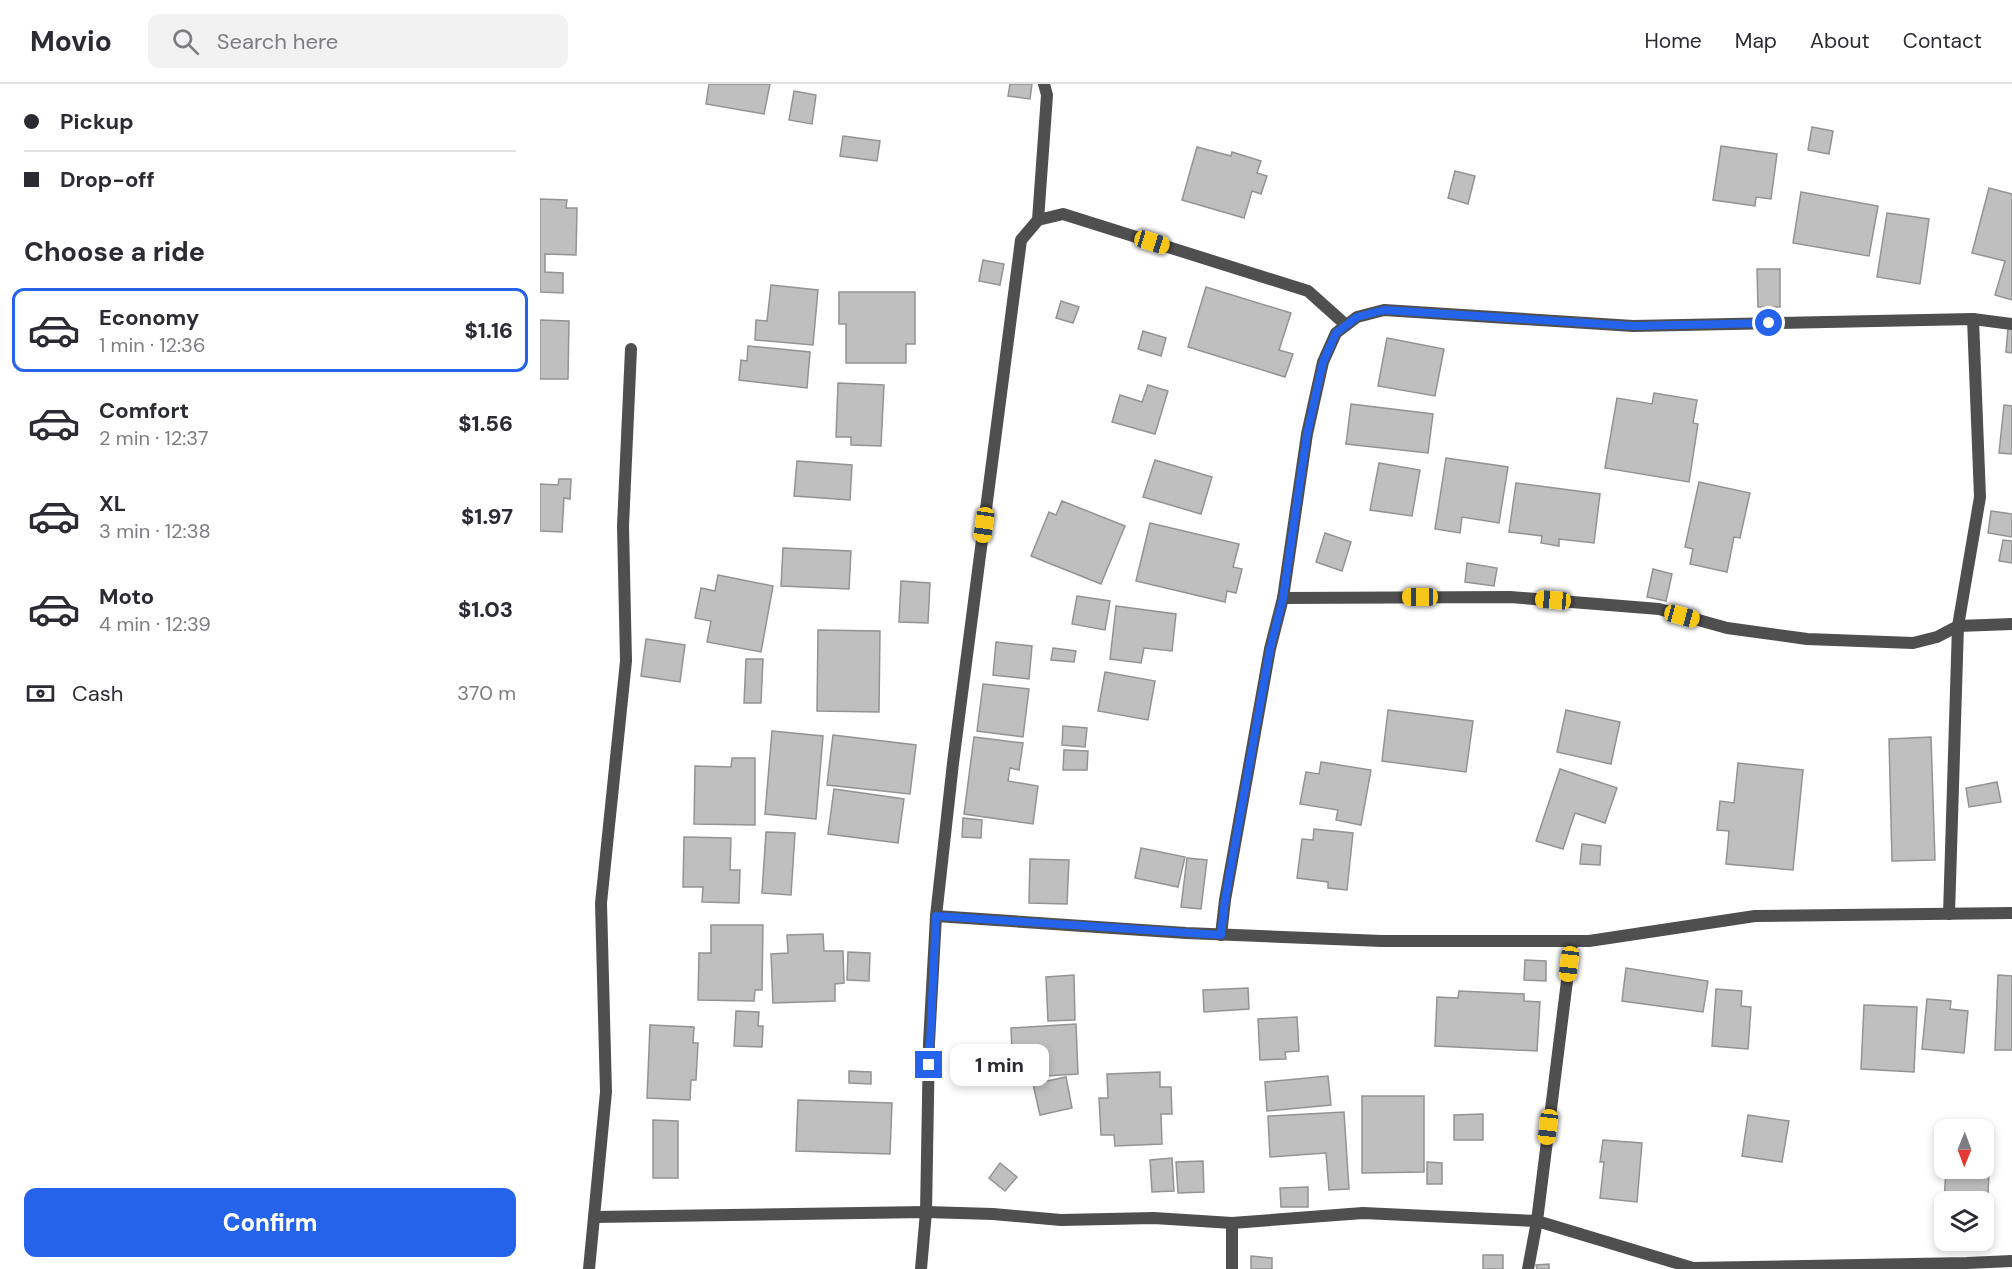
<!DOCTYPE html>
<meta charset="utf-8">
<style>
body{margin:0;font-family:"DM Sans",sans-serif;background:#f2f2f3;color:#2b2b33;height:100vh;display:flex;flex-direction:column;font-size:22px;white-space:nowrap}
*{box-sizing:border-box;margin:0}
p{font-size:20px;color:#7c7c81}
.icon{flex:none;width:33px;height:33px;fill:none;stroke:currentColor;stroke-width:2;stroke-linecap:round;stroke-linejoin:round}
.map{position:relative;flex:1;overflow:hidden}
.sheet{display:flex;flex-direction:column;background:#fff;width:540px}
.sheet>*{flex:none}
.guide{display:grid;align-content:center;height:132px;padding:0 24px;background:#fff}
.needle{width:39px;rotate:181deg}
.tools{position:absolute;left:1394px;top:1035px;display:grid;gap:12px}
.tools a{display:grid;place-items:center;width:60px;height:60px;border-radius:12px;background:#fff;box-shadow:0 3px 9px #0003;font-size:30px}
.end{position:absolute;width:27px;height:27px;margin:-14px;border:8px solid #2563eb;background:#fff;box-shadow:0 0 0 3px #fff}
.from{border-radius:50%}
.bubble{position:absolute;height:42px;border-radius:12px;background:#fff;box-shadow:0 3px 9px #0003;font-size:20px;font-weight:800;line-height:42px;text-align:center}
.car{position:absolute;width:18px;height:36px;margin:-18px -9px;border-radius:8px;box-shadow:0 0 4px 2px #0007;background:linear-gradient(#f5c518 24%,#345 0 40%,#f5c518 0 76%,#345 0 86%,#f5c518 0)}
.guide b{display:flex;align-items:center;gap:21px;height:57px;font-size:22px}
.guide b+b{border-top:2px solid #e1e1e2}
.guide i{width:15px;height:15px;background:#2b2b33}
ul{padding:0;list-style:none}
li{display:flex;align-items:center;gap:18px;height:84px;margin:0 12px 9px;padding:0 12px;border:3px solid transparent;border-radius:12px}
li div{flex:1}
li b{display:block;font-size:22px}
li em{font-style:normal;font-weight:800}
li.current{border-color:#2563eb}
li>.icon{width:54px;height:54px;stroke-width:1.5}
h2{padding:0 24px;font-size:27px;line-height:72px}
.pay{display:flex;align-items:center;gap:15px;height:66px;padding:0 24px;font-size:22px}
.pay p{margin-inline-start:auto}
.action{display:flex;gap:12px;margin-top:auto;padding:12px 24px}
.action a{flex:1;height:69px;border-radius:12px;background:#2563eb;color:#fff;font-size:24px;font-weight:800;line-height:69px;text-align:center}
header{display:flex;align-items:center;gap:36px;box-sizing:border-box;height:84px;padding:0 30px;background:#fff;border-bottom:2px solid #e1e1e2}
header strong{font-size:28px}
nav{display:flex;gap:33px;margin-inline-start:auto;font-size:21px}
.search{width:420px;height:54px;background:#f2f2f3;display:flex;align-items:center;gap:15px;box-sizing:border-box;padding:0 21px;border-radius:12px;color:#7c7c81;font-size:22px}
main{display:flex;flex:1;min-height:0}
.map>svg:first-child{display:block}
.building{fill:#bfbfbf;stroke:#939393;stroke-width:1.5}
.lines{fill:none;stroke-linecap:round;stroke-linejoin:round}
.street{stroke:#4f4f4f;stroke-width:12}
.route{stroke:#2563eb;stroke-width:8}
</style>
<header>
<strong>Movio</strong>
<div class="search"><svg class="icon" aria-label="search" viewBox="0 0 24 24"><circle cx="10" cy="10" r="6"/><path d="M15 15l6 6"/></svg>Search here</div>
<nav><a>Home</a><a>Map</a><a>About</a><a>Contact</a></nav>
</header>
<main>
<section class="sheet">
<div class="guide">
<b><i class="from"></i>Pickup</b>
<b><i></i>Drop-off</b>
</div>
<h2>Choose a ride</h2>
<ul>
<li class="current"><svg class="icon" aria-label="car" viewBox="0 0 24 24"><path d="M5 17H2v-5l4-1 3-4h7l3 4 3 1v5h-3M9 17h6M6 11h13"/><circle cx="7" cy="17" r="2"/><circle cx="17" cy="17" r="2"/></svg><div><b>Economy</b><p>1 min · 12:36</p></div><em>$1.16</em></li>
<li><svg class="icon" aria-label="car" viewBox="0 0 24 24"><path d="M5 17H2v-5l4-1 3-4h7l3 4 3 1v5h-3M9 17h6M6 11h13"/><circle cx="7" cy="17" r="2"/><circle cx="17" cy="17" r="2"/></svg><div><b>Comfort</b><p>2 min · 12:37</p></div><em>$1.56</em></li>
<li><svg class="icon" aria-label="car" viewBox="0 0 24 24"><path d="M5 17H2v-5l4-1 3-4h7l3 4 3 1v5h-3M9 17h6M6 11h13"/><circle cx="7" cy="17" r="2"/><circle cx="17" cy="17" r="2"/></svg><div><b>XL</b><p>3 min · 12:38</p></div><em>$1.97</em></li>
<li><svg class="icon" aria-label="car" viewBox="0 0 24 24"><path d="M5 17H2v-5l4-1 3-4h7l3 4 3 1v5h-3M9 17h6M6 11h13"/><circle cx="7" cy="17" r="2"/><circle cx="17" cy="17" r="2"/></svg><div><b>Moto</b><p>4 min · 12:39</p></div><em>$1.03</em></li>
</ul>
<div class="pay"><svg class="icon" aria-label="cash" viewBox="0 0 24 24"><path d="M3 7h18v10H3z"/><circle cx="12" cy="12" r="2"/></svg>Cash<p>370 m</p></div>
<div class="action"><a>Confirm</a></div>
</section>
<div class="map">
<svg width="1472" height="1185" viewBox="0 0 1472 1185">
<rect width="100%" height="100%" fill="#fff"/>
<!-- building -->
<g class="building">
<path d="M169,0H230L224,30L166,20Z"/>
<path d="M470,0H492L490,15L468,12Z"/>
<path d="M254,7L276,11L272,40L249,36Z"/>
<path d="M1272,43L1293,47L1289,70L1268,66Z"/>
<path d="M303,52L340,57L337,77L300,72Z"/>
<path d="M1181,62L1237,70L1231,115L1216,113L1215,122L1173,116Z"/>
<path d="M657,63L691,72L692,68L721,77L717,89L727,92L721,110L712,107L704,134L642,116Z"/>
<path d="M915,87L935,92L928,120L908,114Z"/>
<path d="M1449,104L1472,110V216L1455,211L1465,177L1432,169Z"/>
<path d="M1261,108L1338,122L1329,172L1253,159Z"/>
<path d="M0,115L27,116L26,124H37L36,171L5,170V188L23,189V209L0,208Z"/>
<path d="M1347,129L1389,135L1380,200L1337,193Z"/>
<path d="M443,176L464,180L460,201L439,197Z"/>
<path d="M1217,185H1240V223H1218Z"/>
<path d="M231,201L278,206L273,261L215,256L216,236L227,237Z"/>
<path d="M666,203L751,229L739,266L753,270L745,293L648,263Z"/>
<path d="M299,208H375V260H366V279H306V240H299Z"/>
<path d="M521,217L539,223L533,239L516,234Z"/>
<path d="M0,236L29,237L28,295H0Z"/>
<path d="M1468,244H1472V269L1466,268Z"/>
<path d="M603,247L626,254L621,272L598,265Z"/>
<path d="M847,254L904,265L895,312L838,302Z"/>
<path d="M208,262L270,268L267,304L199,296L201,276L207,277Z"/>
<path d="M298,299L344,301L341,362L311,361V353H296Z"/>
<path d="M608,301L628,307L615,350L572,338L580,311L602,318Z"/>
<path d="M1114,309L1157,316L1153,339L1158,340L1149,398L1065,384L1077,314L1112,320Z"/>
<path d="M811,320L893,330L888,369L806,360Z"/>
<path d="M1464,321L1472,322V370L1459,369Z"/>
<path d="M906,374L968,383L959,439L922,433L920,449L895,445Z"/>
<path d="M615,376L672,393L661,430L603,413Z"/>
<path d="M257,377L312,381L310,416L254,412Z"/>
<path d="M839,379L880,386L872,432L830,426Z"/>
<path d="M19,395H31L30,415L24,414L22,448L0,447V400L18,401Z"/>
<path d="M1159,398L1210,409L1200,454L1194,453L1187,488L1150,480L1153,465L1145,463Z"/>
<path d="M976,399L1060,410L1054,459L1019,455V462L1001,459L1002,452L969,448Z"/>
<path d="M522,417L585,442L561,500L491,472L509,428L516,431Z"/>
<path d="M1451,427L1472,430V453L1448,449Z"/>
<path d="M610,439L699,460L693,483L702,485L696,509L687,507L685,518L596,497Z"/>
<path d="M785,449L811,458L802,487L776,478Z"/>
<path d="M1463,456L1472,457V479L1459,477Z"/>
<path d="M243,464L311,467L309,505L241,502Z"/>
<path d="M927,479L957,484L954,502L925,498Z"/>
<path d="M1113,485L1132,490L1126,517L1107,513Z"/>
<path d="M178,491L233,502L221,568L167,558L171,537L155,534L161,504L175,507Z"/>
<path d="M361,497L390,499L388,539L359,538Z"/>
<path d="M537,512L570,517L565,546L532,540Z"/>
<path d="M576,522L636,530L632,567L604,564L601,579L570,575Z"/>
<path d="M278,546L340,547L339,628L277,627Z"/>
<path d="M106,555L145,561L140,598L101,592Z"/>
<path d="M456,558L492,562L489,595L453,591Z"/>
<path d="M513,564L536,567L534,578L511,576Z"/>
<path d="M206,575H223L221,619H204Z"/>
<path d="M565,588L615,597L608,636L558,627Z"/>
<path d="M443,600L489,605L483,653L437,647Z"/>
<path d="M848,626L933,637L926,688L842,677Z"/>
<path d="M1026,626L1080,638L1071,680L1017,668Z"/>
<path d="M523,642L547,644L545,663L522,661Z"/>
<path d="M232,647L283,652L276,735L225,730Z"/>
<path d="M293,651L376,661L370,710L287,701Z"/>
<path d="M434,653L483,659L479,686L470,684L468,697L498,702L493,740L424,730Z"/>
<path d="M1391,653L1395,776L1352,777L1349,655Z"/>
<path d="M524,666L548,667L547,686H523Z"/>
<path d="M192,674H215V741L154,740L155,682L191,683Z"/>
<path d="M781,678L831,686L821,741L796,736L798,726L760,720L766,688L779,690Z"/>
<path d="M1198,679L1263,686L1253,786L1186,780L1189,747L1177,746L1180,717L1194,719Z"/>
<path d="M1020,685L1077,704L1065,739L1035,729L1023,765L996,757Z"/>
<path d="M1457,698L1461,718L1429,723L1426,704Z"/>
<path d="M294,705L364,715L358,759L288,750Z"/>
<path d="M423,734L442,736L441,754L422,753Z"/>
<path d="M774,745L813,749L807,806L788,804V798L757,794L762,755L773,756Z"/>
<path d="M226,748L255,749L251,811L222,809Z"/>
<path d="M144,753L191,754L190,786H200L199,819L162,818L163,803H143Z"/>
<path d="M1042,760L1061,762L1060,781L1040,780Z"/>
<path d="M601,764L645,773L638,803L595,794Z"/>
<path d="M647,774L667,776L661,825L641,823Z"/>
<path d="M490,775L529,776L527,820L489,819Z"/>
<path d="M171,841H223L222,906H215L214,917L158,916L159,869H171Z"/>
<path d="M283,850L284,867H303L304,899L295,900V917L233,919L231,870L248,869L247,851Z"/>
<path d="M308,868L330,869L329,897L307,896Z"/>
<path d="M985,876L1006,877V897L984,896Z"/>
<path d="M1086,884L1168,897L1163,928L1082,917Z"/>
<path d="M534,891L535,936L508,937L506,893Z"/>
<path d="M1458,891L1472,892V966H1455Z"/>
<path d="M708,904L709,925L664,928L663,906Z"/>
<path d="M1176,905L1202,907L1201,922L1211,923L1208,965L1172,962Z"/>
<path d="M919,907L984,910V917L1000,918L997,967L895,962L897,913L918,914Z"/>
<path d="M1387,915L1411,917L1410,925L1428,927L1424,969L1382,965Z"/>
<path d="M1324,921L1377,923L1374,988L1321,985Z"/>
<path d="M196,927L219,928L218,942H223L222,963L194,962Z"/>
<path d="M757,933L759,967L745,968L746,975L720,976L718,935Z"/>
<path d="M536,940L538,990L489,993L487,967L472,968L471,944Z"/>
<path d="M110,941L154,943L153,959H158L156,996H151L150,1016L107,1014Z"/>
<path d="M309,987L331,988V1000L309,999Z"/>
<path d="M620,988V1003H631L632,1030H621L622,1060L575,1062L574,1051H561L559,1014H568L567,990Z"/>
<path d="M788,992L791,1021L727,1027L725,998Z"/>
<path d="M526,993L532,1024L500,1031L493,1000Z"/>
<path d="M822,1012H884V1088L822,1089Z"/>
<path d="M258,1016L352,1019L350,1070L256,1067Z"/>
<path d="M804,1028L809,1105L789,1106L786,1069L730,1073L728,1032Z"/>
<path d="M943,1030V1056H914V1031Z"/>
<path d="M1208,1031L1249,1037L1242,1078L1202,1072Z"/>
<path d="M113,1036L138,1037V1094H113Z"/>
<path d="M1063,1056L1102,1059L1097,1118L1060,1114L1064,1078H1060Z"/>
<path d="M1443,1064H1450L1447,1135H1443V1118H1404L1406,1084H1443Z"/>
<path d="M632,1074L634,1107L612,1108L610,1076Z"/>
<path d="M663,1077L664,1108L638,1109L636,1078Z"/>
<path d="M887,1078L902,1079V1100H887Z"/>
<path d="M460,1079L477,1093L465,1107L449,1094Z"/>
<path d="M768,1103V1123H741L740,1104Z"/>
<rect x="943" y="1171" width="20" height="14"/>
<path d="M711,1172L732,1174V1185H711Z"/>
<path d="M1009,1180V1185H997L996,1181Z"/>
</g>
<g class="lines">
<!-- street -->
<g class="street">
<path d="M498,136L507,11L504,0"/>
<path d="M743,514L970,513L1119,525L1187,544L1267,555L1373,559L1397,553L1418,542L1472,540"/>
<path d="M1409,830L1418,542L1440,413L1433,235"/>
<path d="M396,832L646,849L842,857H1049L1215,832L1472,829"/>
<path d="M681,851L685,816L730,565L743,514L767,350L783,278L796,249L817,233L844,226L1093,242L1433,235L1472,240"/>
<path d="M54,1133L386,1128L453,1130L521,1136L614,1134L692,1139L823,1129L997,1137L1153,1184L1427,1179L1472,1177"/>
<path d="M49,1185L66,1008L61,819L86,577L83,442L91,265"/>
<path d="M381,1185L386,1128L389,959L396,832L413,679L481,156L498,136L523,130L768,207L806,241"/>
<path d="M692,1185V1139"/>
<path d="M988,1185L997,1137L1032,857"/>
</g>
</g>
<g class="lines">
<!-- route -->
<path class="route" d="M389,981L396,832L681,851L685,816L730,565L743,514L767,350L783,278L796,249L817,233L844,226L1093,242L1229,239"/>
</g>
</svg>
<div class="tools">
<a><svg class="needle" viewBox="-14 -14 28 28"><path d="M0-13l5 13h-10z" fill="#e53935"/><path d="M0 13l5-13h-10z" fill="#7c7c81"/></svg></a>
<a><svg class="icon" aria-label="layers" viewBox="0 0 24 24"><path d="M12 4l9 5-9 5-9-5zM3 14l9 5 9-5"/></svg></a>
</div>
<i class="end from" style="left:1229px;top:239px"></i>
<i class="end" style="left:389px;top:981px"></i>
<div class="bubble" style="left:410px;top:960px;width:99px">1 min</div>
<i class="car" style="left:612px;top:158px;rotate:107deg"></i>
<i class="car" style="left:444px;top:441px;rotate:188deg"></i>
<i class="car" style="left:880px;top:513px;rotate:270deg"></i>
<i class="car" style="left:1013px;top:516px;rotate:275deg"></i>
<i class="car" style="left:1142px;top:532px;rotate:105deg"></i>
<i class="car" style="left:1029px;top:880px;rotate:187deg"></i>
<i class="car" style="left:1008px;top:1043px;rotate:187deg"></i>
</div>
</main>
